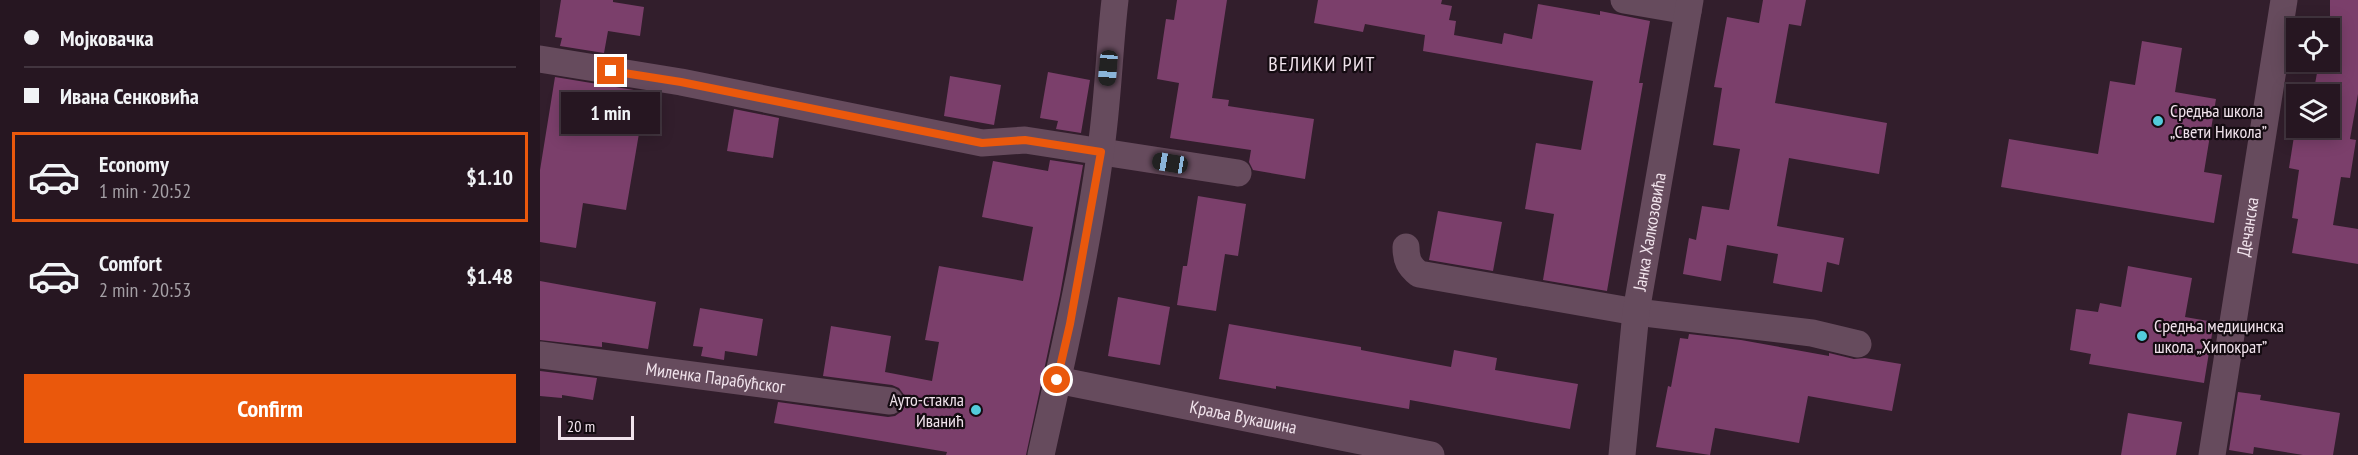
<!DOCTYPE html>
<meta charset="utf-8">
<style>
body{margin:0;font-family:"PT Sans Narrow",sans-serif;background:#32232e;color:#f1f3f6;height:100vh;display:flex;flex-direction:column;font-size:22px;white-space:nowrap}
*{box-sizing:border-box;margin:0}
p{font-size:20px;color:#a49fa5}
.icon{flex:none;width:33px;height:33px;fill:none;stroke:currentColor;stroke-width:2;stroke-linecap:round;stroke-linejoin:round}
.map{position:relative;flex:1;overflow:hidden}
.details{display:flex;flex-direction:column;background:#261621;width:540px}
.details>*{flex:none}
.banner{display:grid;align-content:center;height:132px;padding:0 24px;background:#261621}
.fabs{position:absolute;left:1746px;top:18px;display:grid;gap:12px}
.fabs a{display:grid;place-items:center;width:54px;height:54px;border-radius:0px;background:#261621;box-shadow:0 3px 15px #0003,0 0 0 2px #42353f;font-size:30px}
.scale{position:absolute;left:18px;bottom:15px;width:76px;box-sizing:border-box;padding-left:6px;border:3px solid #f1e3ec;border-top:0;font-size:16px;line-height:21px;white-space:nowrap;color:#f1e3ec;-webkit-text-stroke:4px #140b11;paint-order:stroke}
.end{position:absolute;width:27px;height:27px;margin:-14px;border:8px solid #ea580c;background:#fff;box-shadow:0 0 0 3px #fff}
.from{border-radius:50%}
.bubble{position:absolute;height:42px;border-radius:0px;background:#261621;box-shadow:0 3px 15px #0003,0 0 0 2px #42353f;font-size:20px;font-weight:600;line-height:42px;text-align:center}
.car{position:absolute;width:18px;height:36px;margin:-18px -9px;border-radius:8px;box-shadow:0 0 4px 2px #0007;background:linear-gradient(#222 24%,#8ab4d8 0 40%,#222 0 76%,#8ab4d8 0 86%,#222 0)}
.banner b{display:flex;align-items:center;gap:21px;height:57px;font-size:22px}
.banner b+b{border-top:2px solid #42353f}
.banner i{width:15px;height:15px;background:#f1f3f6}
ul{padding:0;list-style:none}
li{display:flex;align-items:center;gap:18px;height:90px;margin:0 12px 9px;padding:0 12px;border:3px solid transparent;border-radius:0px}
li div{flex:1}
li b{display:block;font-size:22px}
li em{font-style:normal;font-weight:600}
li.current{border-color:#ea580c}
li>.icon{width:54px;height:54px;stroke-width:1.5}
.cta{display:flex;gap:12px;margin-top:auto;padding:12px 24px}
.cta a{flex:1;height:69px;border-radius:0px;background:#ea580c;color:#fff;font-size:24px;font-weight:600;line-height:69px;text-align:center}
main{display:flex;flex:1;min-height:0}
.map>svg:first-child{display:block}
.building{fill:#7b3f6b}
.lines{fill:none;stroke-linecap:round;stroke-linejoin:round}
.minor{stroke:#664b5d;stroke-width:27}
.route{stroke:#ea580c;stroke-width:8}
.poi-dot{fill:#53cbdb;stroke:#140b11;stroke-width:2}
.labels{text-anchor:middle;stroke-width:4.5;stroke-linejoin:round;paint-order:stroke}
.poi-label{font-size:18px;fill:#f1e3ec;stroke:#140b11;text-anchor:start}
.street-label{font-size:18px;fill:#f1e3ec;stroke:#140b11}
.neighbourhood-label{font-size:20px;letter-spacing:1.5px;fill:#f1e3ec;stroke:#140b11}
</style>
<main>
<section class="details">
<div class="banner">
<b><i class="from"></i>Мојковачка</b>
<b><i></i>Ивана Сенковића</b>
</div>
<ul>
<li class="current"><svg class="icon" aria-label="car" viewBox="0 0 24 24"><path d="M5 17H2v-5l4-1 3-4h7l3 4 3 1v5h-3M9 17h6M6 11h13"/><circle cx="7" cy="17" r="2"/><circle cx="17" cy="17" r="2"/></svg><div><b>Economy</b><p>1 min · 20:52</p></div><em>$1.10</em></li>
<li><svg class="icon" aria-label="car" viewBox="0 0 24 24"><path d="M5 17H2v-5l4-1 3-4h7l3 4 3 1v5h-3M9 17h6M6 11h13"/><circle cx="7" cy="17" r="2"/><circle cx="17" cy="17" r="2"/></svg><div><b>Comfort</b><p>2 min · 20:53</p></div><em>$1.48</em></li>
</ul>
<div class="cta"><a>Confirm</a></div>
</section>
<div class="map">
<svg width="1818" height="455" viewBox="0 0 1818 455">
<rect width="100%" height="100%" fill="#321e2c"/>
<!-- building -->
<g class="building">
<path d="M21,0H73V2L104,7L100,36L68,31L64,53L20,46L22,38L15,37Z"/>
<path d="M637,0H687L672,98L689,100L688,106L774,119L765,179L713,170L709,162L711,150L630,138L639,83L617,79L626,19L634,20Z"/>
<path d="M778,0H902L901,4L912,6L909,20L916,21L914,35L962,44L964,33L992,39L998,4L1060,15V11L1110,21L1099,83H1103L1067,291L1003,280L1014,214L985,209L996,143L1041,150L1053,81L883,51L885,35L825,24L823,32L774,23Z"/>
<path d="M1223,0H1266L1261,26L1249,24L1235,103L1347,123L1339,174L1249,158L1237,226L1304,238L1299,265L1287,262L1282,292L1233,283L1238,254L1187,245L1181,281L1143,274L1149,238L1156,240L1162,206L1189,210L1200,149L1173,145L1182,88L1174,87L1187,17L1219,23Z"/>
<path d="M1790,0H1818V94L1810,139L1816,140L1810,178L1801,177L1793,225L1818,229V264L1752,253L1758,219L1752,218L1759,170L1749,168L1755,130L1774,133L1775,128H1790V94H1780L1782,85L1775,84L1779,62H1790Z"/>
<path d="M1602,41L1642,48L1635,92L1676,99L1664,172L1682,175L1674,223L1461,187L1469,139L1558,154L1570,81L1595,85Z"/>
<path d="M508,72L550,80L541,133L516,129L518,121L500,118Z"/>
<path d="M410,76L461,85L454,125L404,116Z"/>
<path d="M15,77L106,92L86,210L43,203L36,248L0,242V170Z"/>
<path d="M194,109L239,118L233,158L187,151Z"/>
<path d="M510,160L543,165L520,295L486,455H406L407,452L234,423L238,402L348,417L355,416L362,411L365,404V396L359,388L352,385L283,376L291,326L351,336L345,372L392,381L399,342L385,340L399,266L483,281L493,227L442,217L453,161L508,171Z"/>
<path d="M658,196L706,204L698,256L685,254L676,311L637,305L643,266H647Z"/>
<path d="M898,211L962,222L953,271L889,260Z"/>
<path d="M1588,266L1652,278L1645,317L1674,322L1664,383L1549,364L1551,354L1530,350L1536,309L1558,312L1560,303L1581,307Z"/>
<path d="M0,281L116,302L108,349L62,342V347L0,340Z"/>
<path d="M578,297L630,307L620,365L568,356Z"/>
<path d="M160,308L223,319L217,356L185,351L184,360L161,356L163,347L153,346Z"/>
<path d="M689,324L821,347V350L911,367L914,350L957,358L955,370L1038,384L1030,429L870,400L869,409L736,386V389L679,379Z"/>
<path d="M1149,334L1201,340L1289,356V353L1314,359L1325,358L1361,364L1352,411L1268,396L1259,443L1175,428L1170,455L1116,447L1128,386L1131,387L1140,338L1148,339Z"/>
<path d="M0,371L57,378L53,400L22,395V398L0,396Z"/>
<path d="M1698,392L1721,395L1720,400L1800,413L1793,455H1763L1714,447L1713,454L1689,450Z"/>
<path d="M1588,413L1642,422L1636,455H1581Z"/>
</g>
<g class="lines">
<!-- minor -->
<g class="minor">
<path d="M1084,0L1148,11"/>
<path d="M0,59L141,82L442,143L485,140L698,173"/>
<path d="M866,247C866,260 869,266 879,274L1096,312L1272,333L1318,344"/>
<path id="s1" d="M0,355L350,401"/>
<path id="s2" d="M517,380L891,455"/>
<path d="M501,455C523,355 546,256 560,155C568,104 569,51 575,0"/>
<path id="s3" d="M1082,455L1096,312L1150,0"/>
<path id="s4" d="M1672,455L1744,0"/>
</g>
</g>
<g class="lines">
<!-- route -->
<path class="route" d="M71,71L141,82L442,143L485,140L561,152L530,324L517,380"/>
</g>
<!-- markers -->
<g class="poi-dot">
<circle cx="1618" cy="121" r="6"/>
<circle cx="1602" cy="336" r="6"/>
<circle cx="436" cy="410" r="6"/>
</g>
<g class="labels">
<!-- poi labels -->
<g class="poi-label">
<text x="1630" y="117">Средња школа<tspan x="1630" dy="21">„Свети Никола”</tspan></text>
<text x="1614" y="332">Средња медицинска<tspan x="1614" dy="21">школа „Хипократ”</tspan></text>
<text x="424" y="406" text-anchor="end">Ауто-стакла<tspan x="424" dy="21">Иванић</tspan></text>
</g>
<!-- street labels -->
<g class="street-label">
<text dy="6" stroke="none"><textPath href="#s4" startOffset="231">Дечанска</textPath></text>
<text dy="6" stroke="none"><textPath href="#s3" startOffset="225">Јанка Халкозовића</textPath></text>
<text dy="6" stroke="none"><textPath href="#s1" startOffset="177">Миленка Парабућског</textPath></text>
<text dy="6" stroke="none"><textPath href="#s2" startOffset="190">Краља Вукашина</textPath></text>
</g>
<!-- neighbourhood labels -->
<g class="neighbourhood-label">
<text x="782" y="71">ВЕЛИКИ РИТ</text>
</g>
</g>
</svg>
<div class="fabs">
<a><svg class="icon" aria-label="locate" viewBox="0 0 24 24"><circle cx="12" cy="12" r="6"/><path d="M12 2v4M12 18v4M2 12h4M18 12h4"/></svg></a>
<a><svg class="icon" aria-label="layers" viewBox="0 0 24 24"><path d="M12 4l9 5-9 5-9-5zM3 14l9 5 9-5"/></svg></a>
</div>
<div class="scale">20 m</div>
<i class="end from" style="left:517px;top:380px"></i>
<i class="end" style="left:71px;top:71px"></i>
<div class="bubble" style="left:21px;top:92px;width:99px">1 min</div>
<i class="car" style="left:568px;top:68px;rotate:185deg"></i>
<i class="car" style="left:630px;top:163px;rotate:279deg"></i>
</div>
</main>
